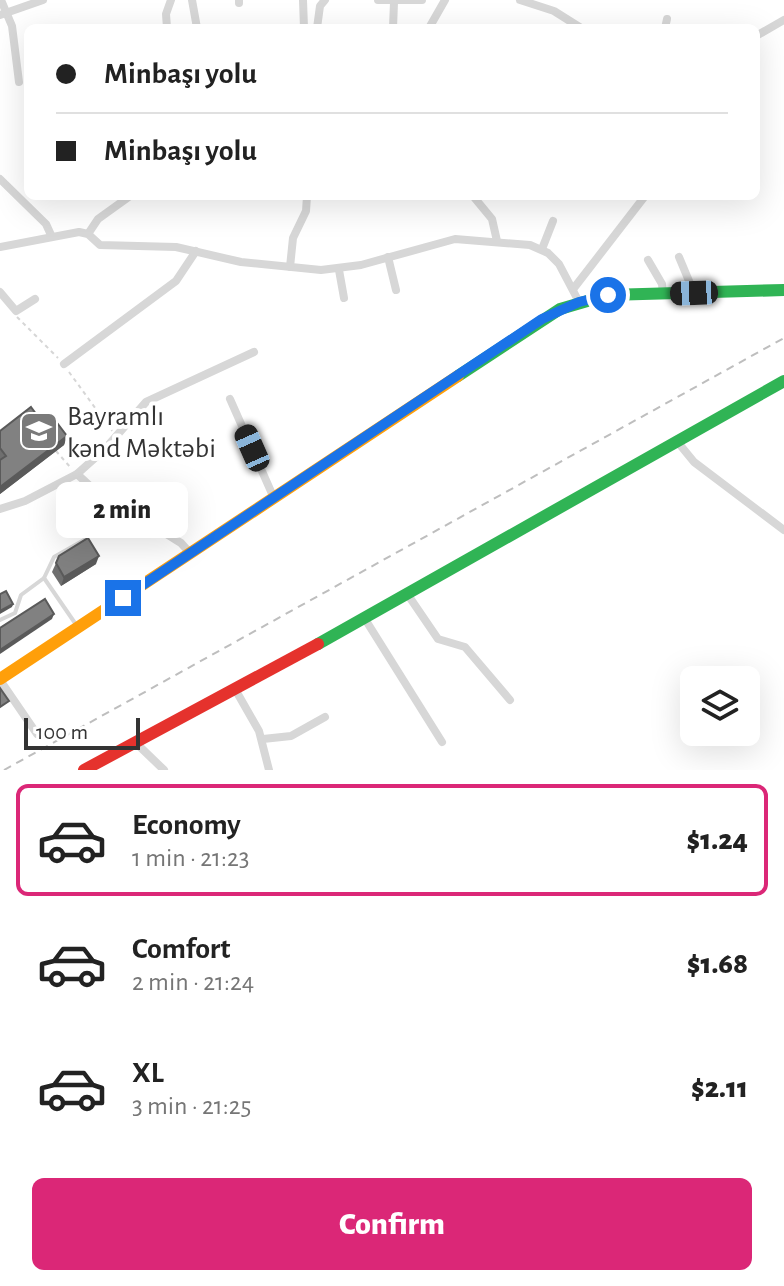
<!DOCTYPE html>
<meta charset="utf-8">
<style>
body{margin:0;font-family:"Alegreya Sans",sans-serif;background:#f6f6f6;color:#222;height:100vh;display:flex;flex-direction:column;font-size:30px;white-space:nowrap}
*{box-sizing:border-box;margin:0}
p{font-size:26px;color:#767676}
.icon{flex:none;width:44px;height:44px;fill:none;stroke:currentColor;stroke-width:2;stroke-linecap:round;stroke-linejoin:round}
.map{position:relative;height:770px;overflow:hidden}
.details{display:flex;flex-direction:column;background:#fff;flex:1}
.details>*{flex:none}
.guide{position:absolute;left:24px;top:24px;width:736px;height:176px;border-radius:12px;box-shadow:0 8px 32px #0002;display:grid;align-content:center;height:176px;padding:0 32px;background:#fff}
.tools{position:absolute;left:680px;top:666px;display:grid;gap:16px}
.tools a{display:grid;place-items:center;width:80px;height:80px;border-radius:12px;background:#fff;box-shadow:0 8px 32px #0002;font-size:40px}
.scale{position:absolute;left:24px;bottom:20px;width:116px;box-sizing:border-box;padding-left:8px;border:4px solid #333;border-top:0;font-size:22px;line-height:28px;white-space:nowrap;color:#333;-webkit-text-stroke:6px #fff;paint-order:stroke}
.end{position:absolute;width:36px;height:36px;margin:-18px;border:10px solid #1a73e8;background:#fff;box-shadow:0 0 0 4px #fff}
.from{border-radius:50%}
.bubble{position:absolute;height:56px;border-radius:12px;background:#fff;box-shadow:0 8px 32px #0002;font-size:26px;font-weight:800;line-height:56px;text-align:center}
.car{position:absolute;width:24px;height:48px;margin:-24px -12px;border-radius:10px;box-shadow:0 0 6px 2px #0007;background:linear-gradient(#222 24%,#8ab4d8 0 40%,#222 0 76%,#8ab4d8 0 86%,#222 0)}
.guide b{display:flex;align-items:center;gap:28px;height:76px;font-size:30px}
.guide b+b{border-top:2px solid #e0e0e0}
.guide i{width:20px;height:20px;background:#222}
ul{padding:14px 0 0;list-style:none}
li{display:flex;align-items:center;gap:24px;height:112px;margin:0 16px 12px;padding:0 16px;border:4px solid transparent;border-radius:12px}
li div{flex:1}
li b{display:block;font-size:30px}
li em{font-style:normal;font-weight:800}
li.active{border-color:#db2777}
li>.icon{width:72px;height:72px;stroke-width:1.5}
.primary-button{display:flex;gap:16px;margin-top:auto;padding:16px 32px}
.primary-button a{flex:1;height:92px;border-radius:12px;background:#db2777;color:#fff;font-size:32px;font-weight:800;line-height:92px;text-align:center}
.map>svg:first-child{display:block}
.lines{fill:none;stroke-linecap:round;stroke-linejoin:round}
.path{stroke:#d6d6d6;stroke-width:2;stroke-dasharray:4 4;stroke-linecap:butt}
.lane{stroke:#d7d7d7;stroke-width:4}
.street{stroke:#d7d7d7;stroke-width:8}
.fast{stroke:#30b455;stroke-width:12}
.slow{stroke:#ff9f0a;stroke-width:12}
.jam{stroke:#e5322d;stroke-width:12}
.rail{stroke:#bebebe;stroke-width:2;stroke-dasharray:8 6;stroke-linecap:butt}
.wall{fill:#6f6f6f}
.shaded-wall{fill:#5a5a5a}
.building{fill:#818181;stroke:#5a5a5a;stroke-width:2}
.route{stroke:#1a73e8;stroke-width:10}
.labels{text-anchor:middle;stroke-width:8;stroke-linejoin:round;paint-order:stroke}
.poi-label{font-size:28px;fill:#333;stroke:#fff;text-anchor:start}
</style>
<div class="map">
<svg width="784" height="770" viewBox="0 0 784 770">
<rect width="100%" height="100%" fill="#fff"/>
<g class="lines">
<!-- path -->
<g class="path">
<path d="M17,317L58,358"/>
<path d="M69,372L112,431"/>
<path d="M56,451L71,468"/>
</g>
<!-- lane -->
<g class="lane">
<path d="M44,578L77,626"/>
<path d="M0,620L15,613L21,595L44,578L54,557L84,540"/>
</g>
<!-- street -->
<g class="street">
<path d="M1,0L12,26L19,82"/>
<path d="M192,0L197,28"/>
<path d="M239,0V3"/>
<path d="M303,0L304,28"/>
<path d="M378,0H422"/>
<path d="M520,0L554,11L581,28"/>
<path d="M0,15L43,0"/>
<path d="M167,28L166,14L171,0"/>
<path d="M317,28L320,6L325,0"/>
<path d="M393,28L394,2"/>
<path d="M429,28L445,0"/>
<path d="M665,28L667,19"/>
<path d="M756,36L784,20"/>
<path d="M0,179L46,224L51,235"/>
<path d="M473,196L492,219L497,241"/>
<path d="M88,234L98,219L130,196"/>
<path d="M0,247L79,232L88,234L100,245L176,247L241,262L321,270L361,265L455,239L530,245L548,253L559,264L579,302"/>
<path d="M542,249L553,221"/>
<path d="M388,257L396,290"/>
<path d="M679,257L694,293"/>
<path d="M648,260L662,284L663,294"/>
<path d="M290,267L293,238L306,211L307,196"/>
<path d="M339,270L344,298"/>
<path d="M574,288L645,196"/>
<path d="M0,292L16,311L35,299"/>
<path d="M64,364L176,281L196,251"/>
<path d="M230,399L273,496"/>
<path d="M676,440L694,462L784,530"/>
<path d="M77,474L91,487L181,543L190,553"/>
<path d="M0,509L25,501L77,474L105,449L146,402L254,352"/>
<path d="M408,595L438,639L465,647L510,700"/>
<path d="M365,619L442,742"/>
<path d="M0,680L37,734"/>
<path d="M235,689L259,731L269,770"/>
<path d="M263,739L291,736L325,717"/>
<path d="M136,743L164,770"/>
</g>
<!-- fast -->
<g class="fast">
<path d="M458,376L560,309L608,295L784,290"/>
<path d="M318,644L784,381"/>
</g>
<!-- slow -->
<path class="slow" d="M0,679L458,376"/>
<!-- jam -->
<path class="jam" d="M84,770L318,644"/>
<!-- rail -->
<path class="rail" d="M4,770L784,338"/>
</g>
<!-- wall -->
<g class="wall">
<path d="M45,426L67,436L64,445L0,494V431Z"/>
<path d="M56,563L96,564L61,586L52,572Z"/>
</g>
<!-- shaded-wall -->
<g class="shaded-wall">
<path d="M67,436L64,445L0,494V487Z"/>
<path d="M99,556L96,564L61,586L64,577Z"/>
<path d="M13,604L12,607L0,614V611Z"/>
<path d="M54,614L52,619L0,654V650Z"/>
</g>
<!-- building -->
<g class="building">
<path d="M31,407L45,426L54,419L67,436L0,487V460L6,456L0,448V431Z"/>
<path d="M88,538L99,556L64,577L56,563L59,556Z"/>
<path d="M6,591L13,604L0,611V594Z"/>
<path d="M45,599L54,614L0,650V628Z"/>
<path d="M0,688L9,701L0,707Z"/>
</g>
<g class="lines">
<!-- route -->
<path class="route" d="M123,598L542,319L579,302L608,295"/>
</g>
<!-- icons -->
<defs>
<g id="school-square" transform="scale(2)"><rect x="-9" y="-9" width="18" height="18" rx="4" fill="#7a7a7a" stroke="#fff"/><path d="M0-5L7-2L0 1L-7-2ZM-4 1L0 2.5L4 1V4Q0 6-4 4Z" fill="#fff"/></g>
</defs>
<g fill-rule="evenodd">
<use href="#school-square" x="39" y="431"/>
</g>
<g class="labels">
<!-- poi labels -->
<g class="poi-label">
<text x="67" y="425">Bayramlı<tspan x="67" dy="32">kənd Məktəbi</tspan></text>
</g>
</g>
</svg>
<div class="tools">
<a><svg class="icon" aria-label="layers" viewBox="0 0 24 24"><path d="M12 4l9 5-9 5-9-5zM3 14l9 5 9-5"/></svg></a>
</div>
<div class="scale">100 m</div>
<i class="end from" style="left:608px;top:295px"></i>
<i class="end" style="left:123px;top:598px"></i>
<div class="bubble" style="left:56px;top:482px;width:132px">2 min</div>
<i class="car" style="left:694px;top:293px;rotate:268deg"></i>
<i class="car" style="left:252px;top:448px;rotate:336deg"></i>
<div class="guide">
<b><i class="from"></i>Minbaşı yolu</b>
<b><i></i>Minbaşı yolu</b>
</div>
</div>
<section class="details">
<ul>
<li class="active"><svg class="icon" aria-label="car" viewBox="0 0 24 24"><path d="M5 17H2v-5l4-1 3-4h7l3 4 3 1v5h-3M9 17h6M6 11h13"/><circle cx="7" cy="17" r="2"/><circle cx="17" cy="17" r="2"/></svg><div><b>Economy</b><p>1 min · 21:23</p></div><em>$1.24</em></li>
<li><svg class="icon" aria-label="car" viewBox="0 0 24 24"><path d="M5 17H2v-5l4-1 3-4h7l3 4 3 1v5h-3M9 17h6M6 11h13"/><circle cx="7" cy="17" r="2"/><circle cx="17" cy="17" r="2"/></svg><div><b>Comfort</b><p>2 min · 21:24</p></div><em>$1.68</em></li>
<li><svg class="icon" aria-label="car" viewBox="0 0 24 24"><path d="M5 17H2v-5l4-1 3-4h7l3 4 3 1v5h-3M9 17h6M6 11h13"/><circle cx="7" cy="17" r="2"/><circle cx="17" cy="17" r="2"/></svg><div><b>XL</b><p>3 min · 21:25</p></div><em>$2.11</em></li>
</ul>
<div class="primary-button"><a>Confirm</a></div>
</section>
